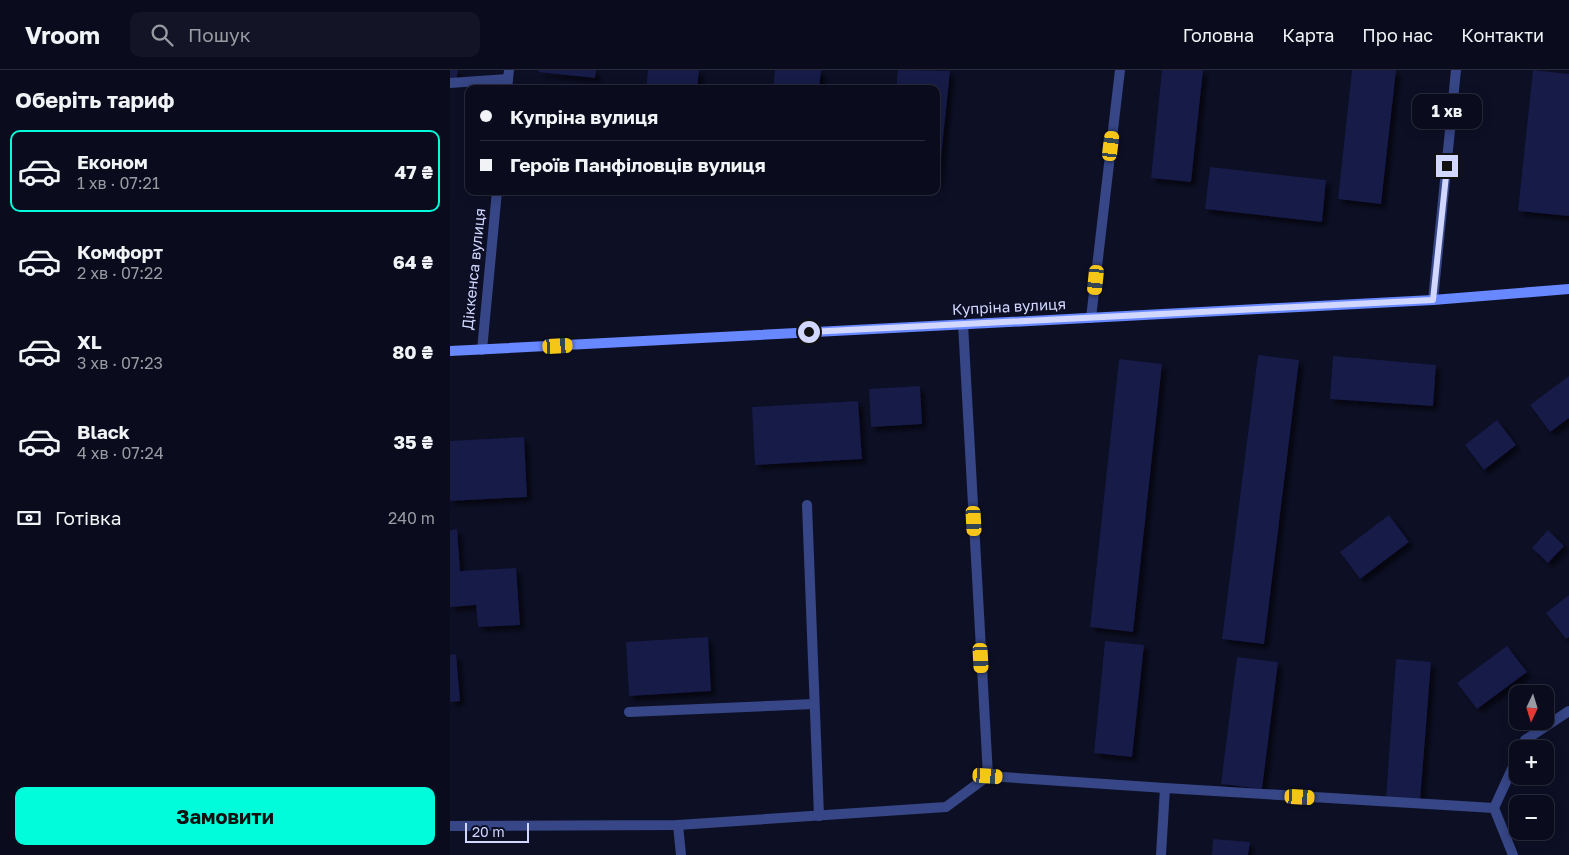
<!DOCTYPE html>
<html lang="uk">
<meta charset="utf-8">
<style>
body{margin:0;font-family:"Golos Text",sans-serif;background:#131425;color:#f1f3f6;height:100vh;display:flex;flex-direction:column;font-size:19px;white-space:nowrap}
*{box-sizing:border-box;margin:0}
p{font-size:16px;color:#999ba3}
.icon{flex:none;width:28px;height:28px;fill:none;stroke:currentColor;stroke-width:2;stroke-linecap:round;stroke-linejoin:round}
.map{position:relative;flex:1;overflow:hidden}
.drawer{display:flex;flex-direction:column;background:#0a0b1c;width:450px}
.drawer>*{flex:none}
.banner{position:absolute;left:15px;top:15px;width:475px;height:110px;border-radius:10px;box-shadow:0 2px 12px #0003,0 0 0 1px #2a2b3b;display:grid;align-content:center;height:110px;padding:0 15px;background:#0a0b1c}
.needle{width:32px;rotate:184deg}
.controls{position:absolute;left:1059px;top:615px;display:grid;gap:10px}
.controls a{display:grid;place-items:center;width:45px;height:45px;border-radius:10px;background:#0a0b1c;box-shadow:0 2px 12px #0003,0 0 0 1px #2a2b3b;font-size:25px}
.scale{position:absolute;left:15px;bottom:12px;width:64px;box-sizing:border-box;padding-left:5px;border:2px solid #d1d7ff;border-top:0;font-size:14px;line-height:18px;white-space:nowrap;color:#d1d7ff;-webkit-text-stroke:4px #0d0f25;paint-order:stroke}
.end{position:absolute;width:22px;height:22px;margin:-11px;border:6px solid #d1d7ff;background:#111;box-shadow:0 0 0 2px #111}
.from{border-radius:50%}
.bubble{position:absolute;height:35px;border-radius:10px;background:#0a0b1c;box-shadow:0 2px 12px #0003,0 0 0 1px #2a2b3b;font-size:16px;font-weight:700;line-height:35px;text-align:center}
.car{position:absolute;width:15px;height:30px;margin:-15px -8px;border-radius:6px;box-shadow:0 0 4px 1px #0007;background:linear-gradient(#f5c518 24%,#345 0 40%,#f5c518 0 76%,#345 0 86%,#f5c518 0)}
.banner b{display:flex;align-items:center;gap:18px;height:48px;font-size:19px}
.banner b+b{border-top:1px solid #2a2b3b}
.banner i{width:12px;height:12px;background:#f1f3f6}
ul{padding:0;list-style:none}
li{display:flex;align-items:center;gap:15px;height:82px;margin:0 10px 8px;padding:0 5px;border:2px solid transparent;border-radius:10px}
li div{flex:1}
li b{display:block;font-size:19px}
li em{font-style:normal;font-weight:700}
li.active{border-color:#00fcdb}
li>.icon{width:45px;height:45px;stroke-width:1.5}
h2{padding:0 15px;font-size:22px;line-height:60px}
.pay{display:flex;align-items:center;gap:12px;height:55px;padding:0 15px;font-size:19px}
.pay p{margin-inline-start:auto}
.cta{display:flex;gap:10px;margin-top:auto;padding:10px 15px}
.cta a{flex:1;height:58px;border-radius:10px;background:#00fcdb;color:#111;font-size:20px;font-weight:700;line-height:58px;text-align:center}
header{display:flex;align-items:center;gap:30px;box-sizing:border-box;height:70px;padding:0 25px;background:#0a0b1c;border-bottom:1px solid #2a2b3b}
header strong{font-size:24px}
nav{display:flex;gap:28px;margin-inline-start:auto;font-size:18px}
.search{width:350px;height:45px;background:#131425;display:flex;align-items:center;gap:12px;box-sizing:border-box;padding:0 18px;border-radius:10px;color:#999ba3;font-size:19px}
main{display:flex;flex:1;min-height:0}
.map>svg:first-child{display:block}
.building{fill:#181a47;filter:url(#shadow)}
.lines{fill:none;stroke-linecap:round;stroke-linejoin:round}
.lane{stroke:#364686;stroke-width:10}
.street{stroke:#364686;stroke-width:10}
.secondary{stroke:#6888ff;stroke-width:10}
.route{stroke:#d1d7ff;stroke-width:6}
.labels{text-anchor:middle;stroke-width:4;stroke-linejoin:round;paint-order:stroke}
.street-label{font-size:15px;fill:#d1d7ff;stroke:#0d0f25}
</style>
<header>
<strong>Vroom</strong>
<div class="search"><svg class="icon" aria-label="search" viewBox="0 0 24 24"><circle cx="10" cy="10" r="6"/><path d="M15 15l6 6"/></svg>Пошук</div>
<nav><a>Головна</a><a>Карта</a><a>Про нас</a><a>Контакти</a></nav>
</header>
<main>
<section class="drawer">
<h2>Оберіть тариф</h2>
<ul>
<li class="active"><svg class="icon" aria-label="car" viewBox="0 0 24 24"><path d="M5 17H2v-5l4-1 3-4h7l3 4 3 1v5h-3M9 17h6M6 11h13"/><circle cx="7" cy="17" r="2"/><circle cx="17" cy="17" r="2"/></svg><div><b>Економ</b><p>1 хв · 07:21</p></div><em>47 ₴</em></li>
<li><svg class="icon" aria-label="car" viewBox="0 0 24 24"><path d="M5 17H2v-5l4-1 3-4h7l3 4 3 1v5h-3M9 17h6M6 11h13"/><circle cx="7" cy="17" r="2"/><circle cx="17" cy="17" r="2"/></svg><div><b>Комфорт</b><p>2 хв · 07:22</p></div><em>64 ₴</em></li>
<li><svg class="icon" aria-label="car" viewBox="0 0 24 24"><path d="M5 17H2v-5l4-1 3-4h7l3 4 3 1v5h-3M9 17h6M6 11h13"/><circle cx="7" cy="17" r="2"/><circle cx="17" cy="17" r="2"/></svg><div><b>XL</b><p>3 хв · 07:23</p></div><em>80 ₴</em></li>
<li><svg class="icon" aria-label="car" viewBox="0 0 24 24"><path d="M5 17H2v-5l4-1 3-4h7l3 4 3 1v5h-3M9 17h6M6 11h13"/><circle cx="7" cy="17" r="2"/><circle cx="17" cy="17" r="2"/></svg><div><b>Black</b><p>4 хв · 07:24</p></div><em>35 ₴</em></li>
</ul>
<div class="pay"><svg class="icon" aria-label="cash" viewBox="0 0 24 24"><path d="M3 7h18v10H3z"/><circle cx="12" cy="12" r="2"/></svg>Готівка<p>240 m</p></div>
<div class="cta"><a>Замовити</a></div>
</section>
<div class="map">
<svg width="1119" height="785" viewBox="0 0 1119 785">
<defs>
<filter id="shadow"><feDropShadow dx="4.5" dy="4.5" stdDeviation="2.5" flood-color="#0009"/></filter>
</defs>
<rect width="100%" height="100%" fill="#0d0f25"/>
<!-- building -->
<g class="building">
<path d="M0,0H8L6,11L0,10Z"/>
<path d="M89,0H146L145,8L88,2Z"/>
<path d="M198,0H249L247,19H196Z"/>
<path d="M325,0H371L369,19H323Z"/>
<path d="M448,0L500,1L488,116H486V19H446Z"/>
<path d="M712,0H753L741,112L701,108Z"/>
<path d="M902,0H946L931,134L888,129Z"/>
<path d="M1083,0L1119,4V146L1068,141Z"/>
<path d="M760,97L876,110L872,152L755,139Z"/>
<path d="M808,285L849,290L814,574L772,569Z"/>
<path d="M883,286L986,295L983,336L880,329Z"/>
<path d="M669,289L712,294L683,562L640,557Z"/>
<path d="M1119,306V348L1100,362L1080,335Z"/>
<path d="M470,316L472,354L421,357L419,319Z"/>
<path d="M408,331L412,389L305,395L302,337Z"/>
<path d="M1047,350L1066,375L1034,400L1015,375Z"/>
<path d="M74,367L77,427L0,431V371Z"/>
<path d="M939,445L959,472L910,509L890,482Z"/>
<path d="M7,459L10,501L66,498L70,555L28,557L26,535L0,537V460Z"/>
<path d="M1098,460L1114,476L1098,493L1082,478Z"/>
<path d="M1119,525V567L1116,569L1096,543Z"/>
<path d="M258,567L261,621L179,626L176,572Z"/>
<path d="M655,571L694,575L682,687L644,683Z"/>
<path d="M1057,576L1077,602L1027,639L1007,613Z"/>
<path d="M6,584L10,631L0,632V585Z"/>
<path d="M787,587L828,592L812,719L771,714Z"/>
<path d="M946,589L981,592L970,731L936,728Z"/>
<path d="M763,769L800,772L798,785H762Z"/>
</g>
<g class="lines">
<!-- lane -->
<g class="lane">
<path d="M0,13L58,9"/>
<path d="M357,435L369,746"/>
<path d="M179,642L364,634"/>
<path d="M0,756L228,755L496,737L538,706"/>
</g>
<!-- street -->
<g class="street">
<path d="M57,19L59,0"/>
<path d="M983,230L1006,0"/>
<path d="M641,248L670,0"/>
<path d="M513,254L538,706L715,718L1044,738"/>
<path d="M32,280L47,121"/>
<path d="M1071,679L1075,670L1119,641"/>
<path d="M1044,738L1068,686"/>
<path d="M1044,738L1063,785"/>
<path d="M228,755L231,785"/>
<path d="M711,785L715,718"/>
</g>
<!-- secondary -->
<path class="secondary" d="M0,281L983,230L1119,219"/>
</g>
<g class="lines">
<!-- route -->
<path class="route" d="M359,262L983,230L997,96"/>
</g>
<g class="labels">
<!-- street labels -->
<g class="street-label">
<text transform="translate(24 199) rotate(-84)" y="5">Діккенса вулиця</text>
<text transform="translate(559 237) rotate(-3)" y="5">Купріна вулиця</text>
</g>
</g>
</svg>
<div class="controls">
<a><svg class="needle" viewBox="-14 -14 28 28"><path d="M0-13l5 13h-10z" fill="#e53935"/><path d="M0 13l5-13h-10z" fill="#999ba3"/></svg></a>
<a>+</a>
<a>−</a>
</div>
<div class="scale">20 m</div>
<i class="end from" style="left:359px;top:262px"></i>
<i class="end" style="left:997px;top:96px"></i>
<div class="bubble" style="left:962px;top:24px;width:70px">1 хв</div>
<i class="car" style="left:661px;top:76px;rotate:7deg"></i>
<i class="car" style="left:646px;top:210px;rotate:186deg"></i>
<i class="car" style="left:108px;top:276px;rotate:87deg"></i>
<i class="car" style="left:524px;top:451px;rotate:177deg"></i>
<i class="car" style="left:531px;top:588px;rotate:177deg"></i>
<i class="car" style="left:538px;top:706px;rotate:94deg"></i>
<i class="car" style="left:850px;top:727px;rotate:93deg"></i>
<div class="banner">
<b><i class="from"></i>Купріна вулиця</b>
<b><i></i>Героїв Панфіловців вулиця</b>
</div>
</div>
</main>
